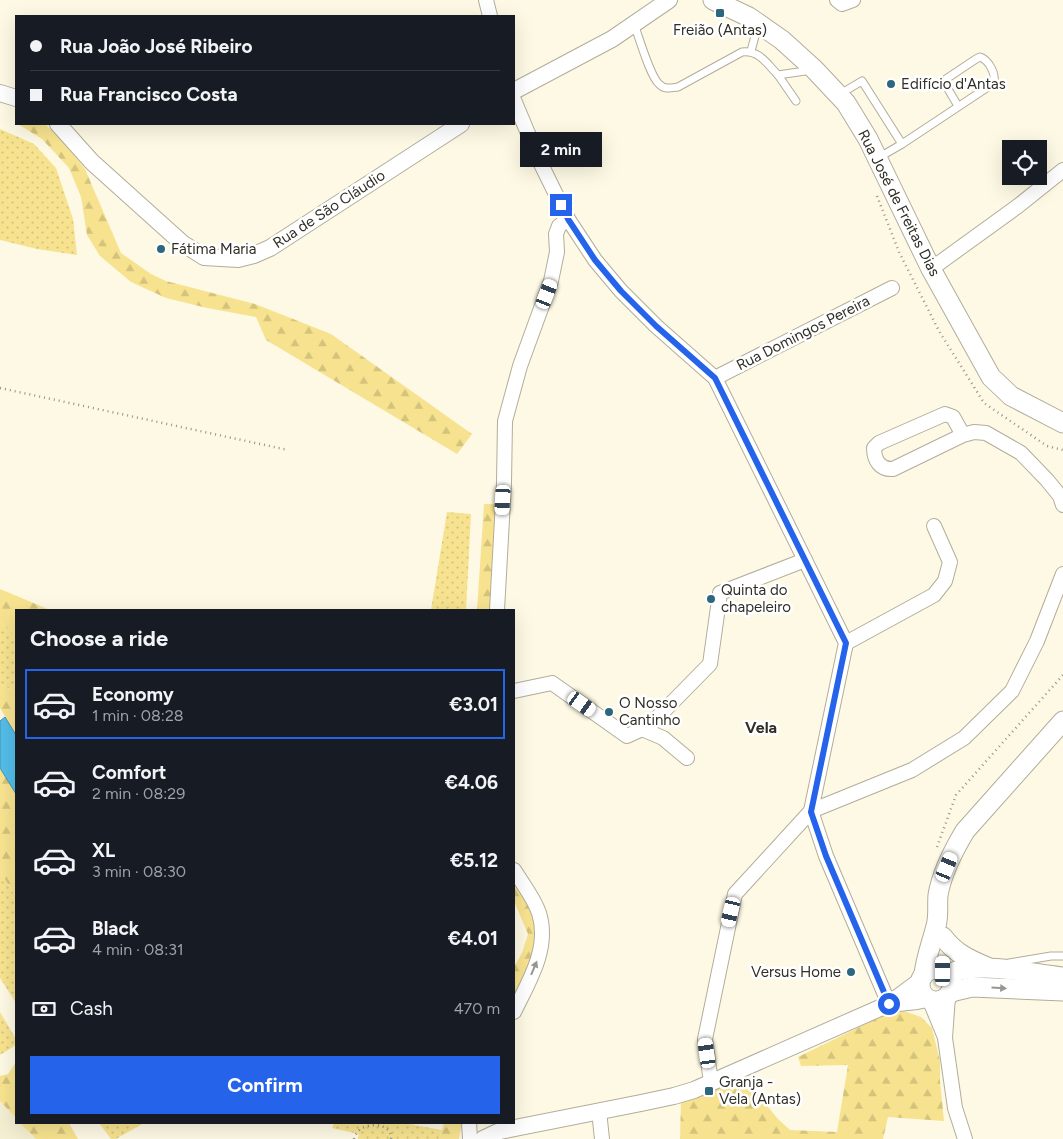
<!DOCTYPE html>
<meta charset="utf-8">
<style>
body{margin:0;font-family:Figtree,sans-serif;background:#242831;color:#f1f3f6;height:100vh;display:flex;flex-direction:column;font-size:19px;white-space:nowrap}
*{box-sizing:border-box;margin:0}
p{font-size:16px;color:#9ea1a6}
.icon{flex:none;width:28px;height:28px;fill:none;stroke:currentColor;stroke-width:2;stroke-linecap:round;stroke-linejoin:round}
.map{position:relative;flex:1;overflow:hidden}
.sheet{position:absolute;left:15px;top:609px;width:500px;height:515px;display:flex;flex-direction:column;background:#171b24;border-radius:0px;box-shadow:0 5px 20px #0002}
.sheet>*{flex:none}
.top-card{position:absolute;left:15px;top:15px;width:500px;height:110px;border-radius:0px;box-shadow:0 5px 20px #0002;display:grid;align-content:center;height:110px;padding:0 15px;background:#171b24}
.buttons{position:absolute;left:1002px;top:140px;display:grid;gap:10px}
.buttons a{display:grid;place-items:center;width:45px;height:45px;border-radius:0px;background:#171b24;box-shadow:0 5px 20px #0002;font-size:25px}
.end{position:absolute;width:22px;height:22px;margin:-11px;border:6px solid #2563eb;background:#fff;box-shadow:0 0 0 2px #fff}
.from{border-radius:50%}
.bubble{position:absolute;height:35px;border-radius:0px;background:#171b24;box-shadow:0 5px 20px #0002;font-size:16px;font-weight:700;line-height:35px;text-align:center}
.car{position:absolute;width:15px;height:30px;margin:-15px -8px;border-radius:6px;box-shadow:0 0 4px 1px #0007;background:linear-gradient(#fff 24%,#345 0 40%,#fff 0 76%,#345 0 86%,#fff 0)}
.top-card b{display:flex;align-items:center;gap:18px;height:48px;font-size:19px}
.top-card b+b{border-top:1px solid #363941}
.top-card i{width:12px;height:12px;background:#f1f3f6}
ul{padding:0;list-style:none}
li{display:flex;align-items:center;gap:15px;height:70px;margin:0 10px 8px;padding:0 5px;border:2px solid transparent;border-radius:0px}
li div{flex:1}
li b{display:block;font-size:19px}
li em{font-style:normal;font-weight:700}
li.active{border-color:#2563eb}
li>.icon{width:45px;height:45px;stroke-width:1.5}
h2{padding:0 15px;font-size:22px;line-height:60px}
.pay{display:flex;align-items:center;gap:12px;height:55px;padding:0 15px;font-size:19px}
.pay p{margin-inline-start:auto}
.action{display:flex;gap:10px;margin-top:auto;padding:10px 15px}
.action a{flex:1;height:58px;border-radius:0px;background:#2563eb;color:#fff;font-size:20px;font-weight:700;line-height:58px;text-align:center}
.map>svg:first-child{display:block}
.built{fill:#f4eed2}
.green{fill:url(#green-dots)}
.forest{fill:url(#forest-firs)}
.water{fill:#53bde8;stroke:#4892ae}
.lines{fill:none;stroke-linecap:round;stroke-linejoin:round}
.service-casing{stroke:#b2ad9a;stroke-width:9}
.minor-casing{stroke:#b2ad9a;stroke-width:16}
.tertiary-casing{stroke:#b2ad9a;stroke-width:18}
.secondary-casing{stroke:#b2ad9a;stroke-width:21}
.path{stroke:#969384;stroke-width:2.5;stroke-dasharray:1 4;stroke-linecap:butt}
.service{stroke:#fff;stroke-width:7}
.minor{stroke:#fff;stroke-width:14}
.tertiary{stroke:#fff;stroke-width:16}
.secondary{stroke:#fff;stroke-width:19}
.oneway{fill:#989692}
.route{stroke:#2563eb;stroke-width:6}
.poi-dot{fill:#2c677f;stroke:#fff;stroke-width:2}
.labels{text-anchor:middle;stroke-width:5;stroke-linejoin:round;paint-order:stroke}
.poi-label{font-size:15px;fill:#302e26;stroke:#fff;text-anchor:start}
.street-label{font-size:15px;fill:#302e26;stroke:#fff}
.neighbourhood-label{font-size:16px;font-weight:bold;fill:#302e26;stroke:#fff}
</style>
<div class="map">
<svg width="1063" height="1139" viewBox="0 0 1063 1139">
<defs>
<pattern id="green-dots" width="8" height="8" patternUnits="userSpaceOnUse" patternTransform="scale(1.25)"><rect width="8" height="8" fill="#f7e38f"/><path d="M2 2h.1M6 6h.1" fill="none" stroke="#d4c37b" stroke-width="1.8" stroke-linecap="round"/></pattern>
<pattern id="forest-firs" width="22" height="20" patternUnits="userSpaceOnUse" patternTransform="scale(1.25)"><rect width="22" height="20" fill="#f7e38f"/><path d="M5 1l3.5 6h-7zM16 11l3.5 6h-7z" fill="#d4c37b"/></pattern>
</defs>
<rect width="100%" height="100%" fill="#fdf9e4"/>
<!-- built -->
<path class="built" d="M0,1101L16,1118V1122L20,1123L36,1139H0Z"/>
<!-- green -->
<g class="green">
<path d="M0,129L34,144L56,168L73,219L77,255L37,249L0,240Z"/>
<path d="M447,512L471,514L466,610H431Z"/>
<path d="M0,622L16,636V693L0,683Z"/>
<path d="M0,871L16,897V1003L0,978Z"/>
<path d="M0,1012L16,1039V1045L0,1055Z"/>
<path d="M398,1122L442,1130L439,1139H358L359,1134L332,1128L334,1123Z"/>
<path d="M99,1123H144L116,1139H111Z"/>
</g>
<!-- forest -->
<g class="forest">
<path d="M18,124H45L62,140L85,169L121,253L151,274L166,281L255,304L331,334L472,434L457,454L266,340L256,317L207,308L166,298L131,282L100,256L87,235L81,197L69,168L42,139Z"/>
<path d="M484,504H498L493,610H477Z"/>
<path d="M0,589L50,610H16V636L0,622Z"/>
<path d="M0,683L16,693V735L0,708Z"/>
<path d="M0,768L16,794V897L0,871Z"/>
<path d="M514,877L535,913L538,945L514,1000V967L522,953L528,934L514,901Z"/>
<path d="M904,1011L921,1017L932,1028L940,1061V1081L944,1121L888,1117L883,1139H680L681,1102L745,1078L777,1118L790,1130L837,1132L848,1065L801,1066L798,1057L886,1014Z"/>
<path d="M16,1062V1118L0,1101V1076L8,1074Z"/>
<path d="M20,1123H69L78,1139H36Z"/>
<path d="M444,1123H462L459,1139H439Z"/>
</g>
<!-- water -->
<path class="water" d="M5,717L16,735V794L0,768V721Z"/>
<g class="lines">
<!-- service casing -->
<g class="service-casing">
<g id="service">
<path d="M634,24C639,37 650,76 659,84C665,90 671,88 678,87L742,52C760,50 767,64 778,75L812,70"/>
<path d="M751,51L758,25"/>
<path d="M778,75L796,101"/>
<path d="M840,94L862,81L902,144L878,158"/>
<path d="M902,144L994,83C996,74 989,60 980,57L976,59L946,79L945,84L958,106"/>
<path d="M1009,963L1051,956H1063"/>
</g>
</g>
<!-- minor casing -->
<g class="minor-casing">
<g id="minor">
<path d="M486,0L490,16"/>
<path d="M837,0L842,4L853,0"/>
<path d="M514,100L540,162L568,219L595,260L621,291L656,326L715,378L846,643L811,811"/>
<path d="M931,269L1018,206L1063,170"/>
<path d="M715,378L892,288"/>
<path d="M963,435L953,417L945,414L879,443L874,448C874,460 880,470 893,469L963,435L974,432L986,433L1021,453L1047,480L1060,496L1063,505"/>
<path d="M497,610L504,483L505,421L520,366L551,281L557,252L556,234L559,226L568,219"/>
<path d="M846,643L934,595L945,581L950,562L934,526"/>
<path d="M514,691L552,683L627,736L649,726L710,664L720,593L805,560"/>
<path d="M642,729L663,738L687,758"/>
<path d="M811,811L826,856L889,1004"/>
<path d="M514,870C522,883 534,898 539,913C550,948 529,981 514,1012"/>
<path d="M948,996L945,1038L955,1108L965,1139"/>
<path d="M930,1001L944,1035"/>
<path d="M711,1082L705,1039L735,894L811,811L912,770L964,738L1012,691L1037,641L1063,574"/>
<path d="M599,1111L602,1139"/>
<path d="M469,1122L470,1139"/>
</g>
</g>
<!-- tertiary casing -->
<g class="tertiary-casing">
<g id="tertiary">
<path d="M514,91L612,39L669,0"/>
<path d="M0,93L16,98"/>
<path d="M58,124L92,162L182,243L204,257L238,259L254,255L270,248L461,124"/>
<path d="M889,1004L917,1001L926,999"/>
<path d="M483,1139L500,1131L641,1103L674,1096L694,1090L889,1004L920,981"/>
</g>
</g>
<!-- secondary casing -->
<g class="secondary-casing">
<g id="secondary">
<path d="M713,0L749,17L782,40L814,69L846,103L868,139L931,269L991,377L1011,396L1063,423"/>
<path d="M943,937C955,953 968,959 987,967"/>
<circle cx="936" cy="985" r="16"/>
<path d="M924,974C926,957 932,942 936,926C939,916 937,905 938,895C942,872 953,851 965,831L1063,721"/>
<path d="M947,974C984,961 1026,973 1063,977"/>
<path d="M951,992L972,987L1063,991"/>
</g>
</g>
<!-- path -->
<g class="path">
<path d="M877,196L899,252L939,331L984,403L1047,446L1063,450"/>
<path d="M0,388L288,450"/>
<path d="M937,847L956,795L1063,675"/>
<path d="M354,1139C358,1120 393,1121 391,1139"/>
</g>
<!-- service -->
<use href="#service" class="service"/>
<!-- minor -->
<use href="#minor" class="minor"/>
<!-- tertiary -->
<use href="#tertiary" class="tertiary"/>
<!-- secondary -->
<use href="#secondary" class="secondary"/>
</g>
<!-- one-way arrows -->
<defs><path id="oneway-solid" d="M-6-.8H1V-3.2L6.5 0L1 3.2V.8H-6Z" transform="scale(1.25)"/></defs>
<g class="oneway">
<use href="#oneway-solid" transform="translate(534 968) rotate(-67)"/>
<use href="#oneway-solid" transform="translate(999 988) rotate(3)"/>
</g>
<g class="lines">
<!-- route -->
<path class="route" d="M561,205L568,219L595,260L621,291L656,326L715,378L846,643L811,812L826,856L889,1004"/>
</g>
<!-- markers -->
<g class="poi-dot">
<rect x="715" y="8" width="10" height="10" rx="2.5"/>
<circle cx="891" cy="84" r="5"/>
<circle cx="161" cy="249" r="5"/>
<circle cx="711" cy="599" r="5"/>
<circle cx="609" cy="712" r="5"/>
<circle cx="851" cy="972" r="5"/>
<rect x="704" y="1086" width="10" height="10" rx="2.5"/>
</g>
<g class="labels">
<!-- poi labels -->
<g class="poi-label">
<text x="720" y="35" text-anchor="middle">Freião (Antas)</text>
<text x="901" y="89">Edifício d'Antas</text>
<text x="171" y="254">Fátima Maria</text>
<text x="721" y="595">Quinta do<tspan x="721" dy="17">chapeleiro</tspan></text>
<text x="619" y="708">O Nosso<tspan x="619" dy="17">Cantinho</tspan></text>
<text x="841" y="977" text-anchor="end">Versus Home</text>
<text x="719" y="1087">Granja -<tspan x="719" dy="17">Vela (Antas)</tspan></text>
</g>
<!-- street labels -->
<g class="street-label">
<text transform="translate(899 203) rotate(63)" y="5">Rua José de Freitas Dias</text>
<text transform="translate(329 209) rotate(-33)" y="5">Rua de São Cláudio</text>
<text transform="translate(803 333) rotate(-27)" y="5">Rua Domingos Pereira</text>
</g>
<!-- neighbourhood labels -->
<g class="neighbourhood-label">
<text x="761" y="733">Vela</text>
</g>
</g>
</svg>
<div class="buttons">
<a><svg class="icon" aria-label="locate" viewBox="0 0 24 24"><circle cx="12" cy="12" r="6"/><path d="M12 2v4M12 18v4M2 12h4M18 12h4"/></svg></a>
</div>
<i class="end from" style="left:889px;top:1004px"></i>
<i class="end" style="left:561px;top:205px"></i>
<div class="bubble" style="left:520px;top:132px;width:82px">2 min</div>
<i class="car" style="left:547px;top:294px;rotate:21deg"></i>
<i class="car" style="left:503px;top:500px;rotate:183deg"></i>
<i class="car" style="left:582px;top:704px;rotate:125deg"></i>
<i class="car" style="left:947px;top:867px;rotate:23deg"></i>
<i class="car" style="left:731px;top:912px;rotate:193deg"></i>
<i class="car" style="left:943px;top:971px;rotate:0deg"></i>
<i class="car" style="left:707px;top:1053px;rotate:352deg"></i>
<div class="top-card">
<b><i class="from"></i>Rua João José Ribeiro</b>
<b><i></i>Rua Francisco Costa</b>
</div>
<section class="sheet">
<h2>Choose a ride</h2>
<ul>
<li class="active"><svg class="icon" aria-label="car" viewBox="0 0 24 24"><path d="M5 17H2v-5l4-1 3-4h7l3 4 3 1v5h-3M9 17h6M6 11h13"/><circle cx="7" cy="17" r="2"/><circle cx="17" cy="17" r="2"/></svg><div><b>Economy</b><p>1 min · 08:28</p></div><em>€3.01</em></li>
<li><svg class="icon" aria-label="car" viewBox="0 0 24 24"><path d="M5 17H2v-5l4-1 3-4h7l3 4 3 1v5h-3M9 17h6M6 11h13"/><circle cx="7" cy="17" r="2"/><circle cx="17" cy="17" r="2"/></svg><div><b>Comfort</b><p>2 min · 08:29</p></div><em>€4.06</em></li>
<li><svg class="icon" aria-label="car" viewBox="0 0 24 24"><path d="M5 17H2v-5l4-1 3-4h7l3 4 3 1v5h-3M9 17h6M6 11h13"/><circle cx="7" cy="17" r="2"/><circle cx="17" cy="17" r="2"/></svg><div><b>XL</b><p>3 min · 08:30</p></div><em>€5.12</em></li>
<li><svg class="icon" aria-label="car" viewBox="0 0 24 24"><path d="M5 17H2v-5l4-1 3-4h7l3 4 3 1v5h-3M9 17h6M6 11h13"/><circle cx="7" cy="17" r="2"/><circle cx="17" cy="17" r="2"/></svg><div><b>Black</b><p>4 min · 08:31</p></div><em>€4.01</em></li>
</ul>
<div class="pay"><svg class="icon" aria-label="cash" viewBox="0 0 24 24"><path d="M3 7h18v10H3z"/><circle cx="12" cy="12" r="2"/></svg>Cash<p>470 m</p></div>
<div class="action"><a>Confirm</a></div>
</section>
</div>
